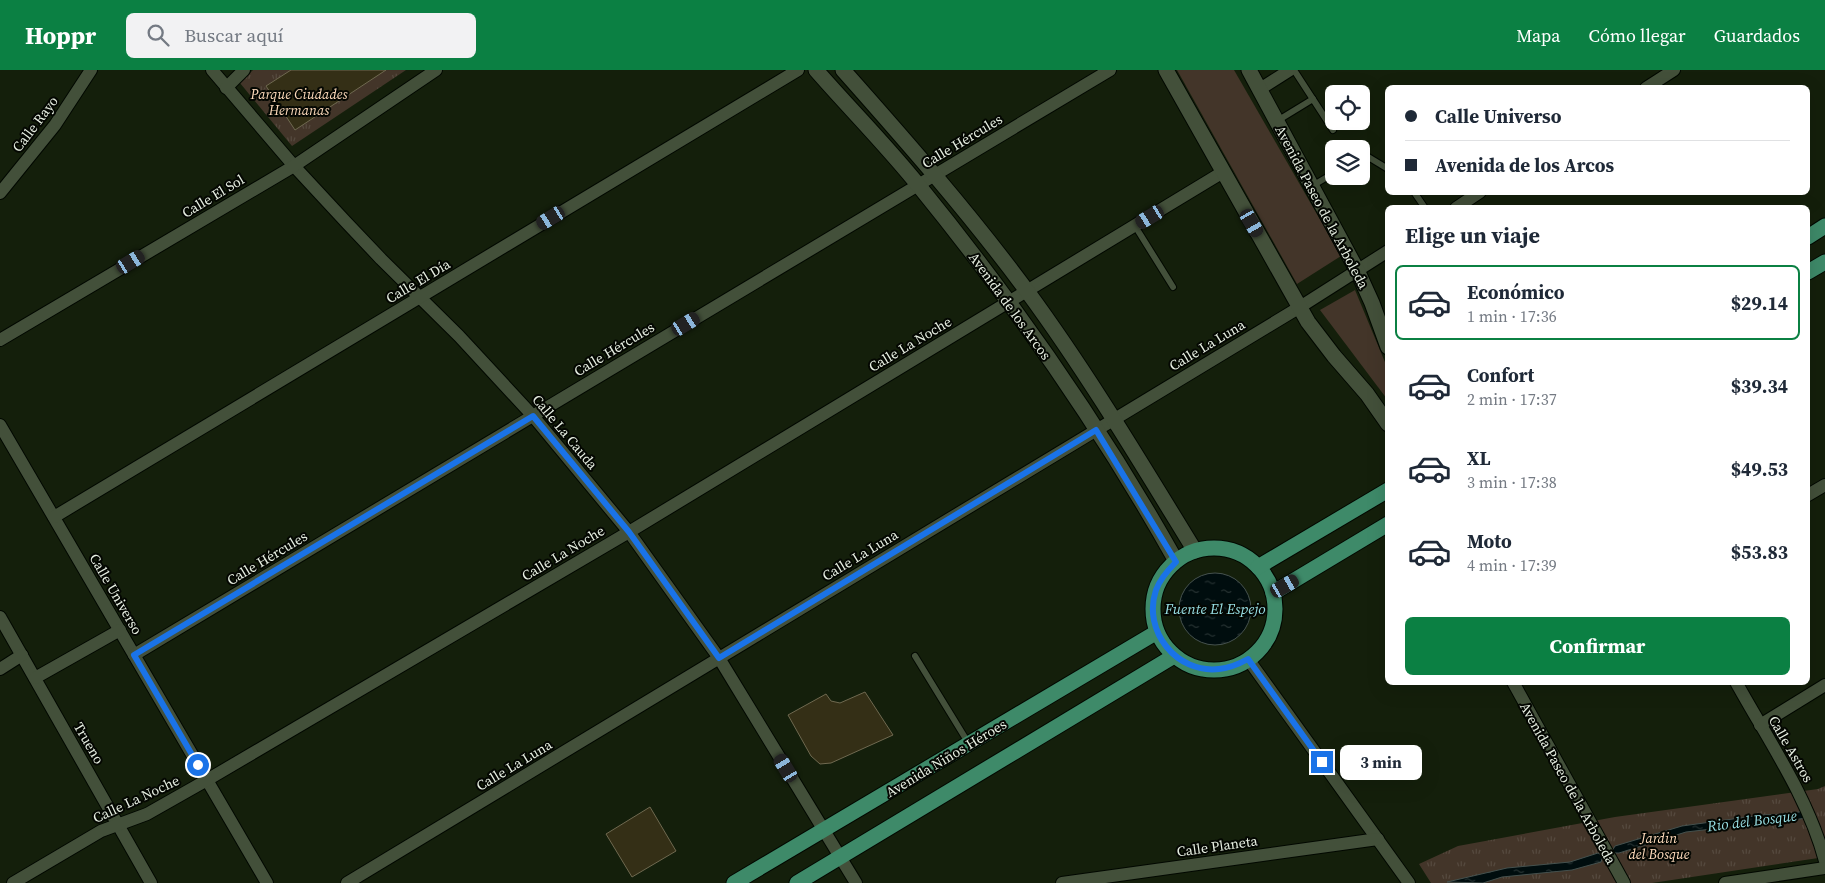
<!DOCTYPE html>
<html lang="es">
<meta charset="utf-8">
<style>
body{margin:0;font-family:"Source Serif 4",serif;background:#f2f2f3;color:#1f2937;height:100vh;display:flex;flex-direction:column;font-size:19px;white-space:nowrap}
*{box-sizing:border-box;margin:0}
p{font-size:16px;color:#747a83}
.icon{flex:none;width:28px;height:28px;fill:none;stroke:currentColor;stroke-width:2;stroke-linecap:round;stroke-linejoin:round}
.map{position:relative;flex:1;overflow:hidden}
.panel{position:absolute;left:1385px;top:135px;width:425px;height:480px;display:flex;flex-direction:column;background:#fff;border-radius:8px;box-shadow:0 5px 20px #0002}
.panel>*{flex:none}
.hud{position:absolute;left:1385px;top:15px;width:425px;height:110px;border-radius:8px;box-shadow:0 5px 20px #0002;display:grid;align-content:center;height:110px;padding:0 20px;background:#fff}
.tools{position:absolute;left:1325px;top:15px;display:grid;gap:10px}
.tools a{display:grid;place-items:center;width:45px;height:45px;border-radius:8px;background:#fff;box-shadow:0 5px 20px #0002;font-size:25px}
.end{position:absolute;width:22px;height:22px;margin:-11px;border:6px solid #1a73e8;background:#fff;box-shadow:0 0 0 2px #fff}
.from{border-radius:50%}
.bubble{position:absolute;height:35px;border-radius:8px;background:#fff;box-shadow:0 5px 20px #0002;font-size:16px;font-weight:700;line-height:35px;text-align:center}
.car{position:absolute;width:15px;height:30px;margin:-15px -8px;border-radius:6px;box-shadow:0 0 4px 1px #0007;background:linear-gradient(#222 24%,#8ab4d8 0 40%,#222 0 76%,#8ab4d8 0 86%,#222 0)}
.hud b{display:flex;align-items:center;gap:18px;height:48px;font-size:19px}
.hud b+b{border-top:1px solid #e0e1e3}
.hud i{width:12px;height:12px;background:#1f2937}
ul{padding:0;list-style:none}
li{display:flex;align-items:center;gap:15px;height:75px;margin:0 10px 8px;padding:0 10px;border:2px solid transparent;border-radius:8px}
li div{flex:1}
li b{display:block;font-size:19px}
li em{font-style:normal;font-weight:700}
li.active{border-color:#0b8043}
li>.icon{width:45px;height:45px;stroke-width:1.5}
h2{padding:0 20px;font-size:22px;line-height:60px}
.primary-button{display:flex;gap:10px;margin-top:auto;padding:10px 20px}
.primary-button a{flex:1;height:58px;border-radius:8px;background:#0b8043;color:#fff;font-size:20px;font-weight:700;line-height:58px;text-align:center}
header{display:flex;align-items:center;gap:30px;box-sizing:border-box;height:70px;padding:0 25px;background:#0b8043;color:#fff}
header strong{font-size:24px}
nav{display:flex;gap:28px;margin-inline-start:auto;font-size:18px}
.search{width:350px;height:45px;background:#f2f2f3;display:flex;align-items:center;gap:12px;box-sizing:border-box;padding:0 18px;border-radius:8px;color:#747a83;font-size:19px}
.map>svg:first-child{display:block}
.green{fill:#433529}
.park{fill:url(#park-tufts)}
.water{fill:url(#water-ripples);stroke:#45514e}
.building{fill:#342f16;stroke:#6f6950}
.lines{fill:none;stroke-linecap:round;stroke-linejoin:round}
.lane-casing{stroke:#020800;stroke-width:8}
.street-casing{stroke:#020800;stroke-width:14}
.secondary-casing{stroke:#020800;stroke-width:17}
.primary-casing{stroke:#020800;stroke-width:17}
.lane{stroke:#43503a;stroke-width:6}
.street{stroke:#43503a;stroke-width:12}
.secondary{stroke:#43503a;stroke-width:15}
.primary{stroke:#3e8a69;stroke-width:15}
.route{stroke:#1a73e8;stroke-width:6}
.labels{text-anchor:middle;stroke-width:4;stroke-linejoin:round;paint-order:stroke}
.park-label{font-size:14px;font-style:italic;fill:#fddabb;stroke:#040702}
.street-label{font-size:14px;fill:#e7efe2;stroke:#040702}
.water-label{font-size:15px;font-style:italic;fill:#97dde2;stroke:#040702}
</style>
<header>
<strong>Hoppr</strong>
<div class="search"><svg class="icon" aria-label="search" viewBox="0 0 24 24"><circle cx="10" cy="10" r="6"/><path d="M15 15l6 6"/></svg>Buscar aquí</div>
<nav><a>Mapa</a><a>Cómo llegar</a><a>Guardados</a></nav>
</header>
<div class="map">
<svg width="1825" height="813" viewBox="0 0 1825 813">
<defs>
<pattern id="park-tufts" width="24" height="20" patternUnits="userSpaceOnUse" patternTransform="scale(1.25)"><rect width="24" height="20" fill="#433529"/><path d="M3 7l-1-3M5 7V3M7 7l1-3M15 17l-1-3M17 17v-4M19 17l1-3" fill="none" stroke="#55493e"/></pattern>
<pattern id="water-ripples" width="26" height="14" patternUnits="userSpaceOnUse" patternTransform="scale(1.25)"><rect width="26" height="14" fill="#000d0e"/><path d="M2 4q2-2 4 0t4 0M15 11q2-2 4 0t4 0" fill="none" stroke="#253131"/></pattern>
</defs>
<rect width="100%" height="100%" fill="#141f0b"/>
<!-- green -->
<g class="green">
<path d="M1177,0H1234L1341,186L1297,214Z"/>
<path d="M1355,220L1387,297V329L1320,240Z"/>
</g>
<!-- park -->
<g class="park">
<path d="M253,0H406L292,76L240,13Z"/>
<path d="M1825,716V787L1652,813H1431L1419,794L1458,776L1615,747L1818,719Z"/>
</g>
<!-- water -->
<g class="water">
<circle cx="1215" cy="539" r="36"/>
<path d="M1805,741L1808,748L1686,762L1619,783H1611L1615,776L1682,756L1762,745L1787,744Z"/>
<path d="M1598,783L1603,786L1601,792L1572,800L1502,807L1483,813L1447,812L1507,798L1570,792Z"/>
</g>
<!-- building -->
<g class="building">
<path d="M291,0H386L295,60L266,16Z"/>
<path d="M865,622L893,665L831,693L820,694L811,686L788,645L826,624L831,631L840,633Z"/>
<path d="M650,737L676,781L632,807L606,764Z"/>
</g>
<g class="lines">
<!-- lane casing -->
<g class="lane-casing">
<g id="lane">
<path d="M1294,0L1333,60"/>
<path d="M1277,51L1313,29"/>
<path d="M1361,87L1365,85L1388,99"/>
<path d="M1312,116L1334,103"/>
<path d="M1414,122L1425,138"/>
<path d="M1135,156L1173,217"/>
<path d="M915,586L969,674"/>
</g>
</g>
<!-- street casing -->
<g class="street-casing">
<g id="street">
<path d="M212,0L294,96L345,151L381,189L459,266L533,346L629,462L719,588L856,813"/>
<path d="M226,18L244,0"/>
<path d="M1646,18L1674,0"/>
<path d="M1260,19L1290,0"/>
<path d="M0,123L55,55L91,0"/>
<path d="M1456,138L1480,122"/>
<path d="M0,270L294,96L436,0"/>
<path d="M0,355L267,813"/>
<path d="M1808,425L1825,415"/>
<path d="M54,447L798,0"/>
<path d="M0,547L151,813"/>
<path d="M134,585L1110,0"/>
<path d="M1248,589L1409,813"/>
<path d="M0,599L22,585"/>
<path d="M35,608L120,560"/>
<path d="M1513,612L1624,813"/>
<path d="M1736,612C1768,670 1808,727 1825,791"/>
<path d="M1760,655L1825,615"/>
<path d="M13,813L101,761L147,744L207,710L629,462L1223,102"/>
<path d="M347,813L1300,237L1388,181"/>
<path d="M1062,813L1378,769"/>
<path d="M1725,813L1825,798"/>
</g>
</g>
<!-- secondary casing -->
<g class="secondary-casing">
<g id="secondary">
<path d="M816,0C850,39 887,76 919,116C1015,234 1102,359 1176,491"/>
<path d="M843,0C907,72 970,144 1027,221C1088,304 1141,393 1195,481"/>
<path d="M1166,0L1308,252L1334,286L1367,324L1388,354"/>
<path d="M1249,0L1357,200L1372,233L1388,277"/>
</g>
</g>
<!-- primary casing -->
<g class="primary-casing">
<g id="primary">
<path d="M1808,167L1825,156"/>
<path d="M1808,202L1825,192"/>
<circle cx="1214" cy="539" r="61"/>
<path d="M1258,497L1388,420"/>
<path d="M1273,523L1388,454"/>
<path d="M734,813L1157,562"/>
<path d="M797,813L1174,586"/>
</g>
</g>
<!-- lane -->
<use href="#lane" class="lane"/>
<!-- street -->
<use href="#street" class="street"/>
<!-- secondary -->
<use href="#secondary" class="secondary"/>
<!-- primary -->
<use href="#primary" class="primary"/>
</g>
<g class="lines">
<!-- route -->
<path class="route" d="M198,695L134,585L533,346L629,462L719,588L1096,360L1176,492C1168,500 1160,509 1156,520C1142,561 1177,604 1219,599C1230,598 1239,594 1248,589L1322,692"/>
</g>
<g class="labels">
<!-- park labels -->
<g class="park-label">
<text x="299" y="29">Parque Ciudades<tspan x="299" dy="16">Hermanas</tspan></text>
<text x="1659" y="773">Jardin<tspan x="1659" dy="16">del Bosque</tspan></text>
</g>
<!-- street labels -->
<g class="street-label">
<text transform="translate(35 54) rotate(-53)" y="5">Calle Rayo</text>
<text transform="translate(962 71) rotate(-31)" y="5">Calle Hércules</text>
<text transform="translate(213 126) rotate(-31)" y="5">Calle El Sol</text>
<text transform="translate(1322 137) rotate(62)" y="5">Avenida Paseo de la Arboleda</text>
<text transform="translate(418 211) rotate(-31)" y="5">Calle El Día</text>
<text transform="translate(1010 236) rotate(54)" y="5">Avenida de los Arcos</text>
<text transform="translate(910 274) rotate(-31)" y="5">Calle La Noche</text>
<text transform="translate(1207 275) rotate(-31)" y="5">Calle La Luna</text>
<text transform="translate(614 279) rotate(-31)" y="5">Calle Hércules</text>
<text transform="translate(565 362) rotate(50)" y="5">Calle La Cauda</text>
<text transform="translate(563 483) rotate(-31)" y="5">Calle La Noche</text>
<text transform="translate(860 485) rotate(-31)" y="5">Calle La Luna</text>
<text transform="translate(267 488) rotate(-31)" y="5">Calle Hércules</text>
<text transform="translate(116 524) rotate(60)" y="5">Calle Universo</text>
<text transform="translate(89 673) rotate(60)" y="5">Trueno</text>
<text transform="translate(1791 679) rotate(60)" y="5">Calle Astros</text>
<text transform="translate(946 688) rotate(-31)" y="5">Avenida Niños Héroes</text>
<text transform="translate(514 695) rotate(-31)" y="5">Calle La Luna</text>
<text transform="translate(1568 713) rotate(61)" y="5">Avenida Paseo de la Arboleda</text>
<text transform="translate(136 729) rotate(-25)" y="5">Calle La Noche</text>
<text transform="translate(1217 776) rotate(-8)" y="5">Calle Planeta</text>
</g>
<!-- water labels -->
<g class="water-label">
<text x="1215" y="544">Fuente El Espejo</text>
<text transform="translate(1752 751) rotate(-7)" y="5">Rio del Bosque</text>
</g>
</g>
</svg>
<div class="tools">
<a><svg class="icon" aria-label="locate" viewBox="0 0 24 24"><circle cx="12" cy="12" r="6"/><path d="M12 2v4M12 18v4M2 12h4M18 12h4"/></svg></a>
<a><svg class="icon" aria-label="layers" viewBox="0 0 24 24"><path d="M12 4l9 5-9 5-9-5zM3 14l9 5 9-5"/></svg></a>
</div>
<i class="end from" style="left:198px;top:695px"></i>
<i class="end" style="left:1322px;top:692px"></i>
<div class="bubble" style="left:1340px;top:675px;width:82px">3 min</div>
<i class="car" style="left:1150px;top:147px;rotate:239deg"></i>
<i class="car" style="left:551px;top:148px;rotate:239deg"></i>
<i class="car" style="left:1252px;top:153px;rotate:150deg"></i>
<i class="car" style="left:131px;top:192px;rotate:59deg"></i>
<i class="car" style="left:686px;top:254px;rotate:59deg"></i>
<i class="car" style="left:1285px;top:516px;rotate:60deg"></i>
<i class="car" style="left:786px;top:698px;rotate:329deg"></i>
<div class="hud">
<b><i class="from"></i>Calle Universo</b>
<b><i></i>Avenida de los Arcos</b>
</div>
<section class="panel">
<h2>Elige un viaje</h2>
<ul>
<li class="active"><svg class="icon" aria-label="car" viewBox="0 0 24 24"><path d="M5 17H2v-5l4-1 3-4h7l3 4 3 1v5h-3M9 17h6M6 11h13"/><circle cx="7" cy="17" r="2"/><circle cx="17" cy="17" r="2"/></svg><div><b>Económico</b><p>1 min · 17:36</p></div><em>$29.14</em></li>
<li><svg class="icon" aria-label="car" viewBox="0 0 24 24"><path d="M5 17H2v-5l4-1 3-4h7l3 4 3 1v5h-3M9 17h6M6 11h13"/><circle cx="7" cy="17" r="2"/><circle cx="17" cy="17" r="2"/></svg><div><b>Confort</b><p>2 min · 17:37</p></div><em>$39.34</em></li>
<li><svg class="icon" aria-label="car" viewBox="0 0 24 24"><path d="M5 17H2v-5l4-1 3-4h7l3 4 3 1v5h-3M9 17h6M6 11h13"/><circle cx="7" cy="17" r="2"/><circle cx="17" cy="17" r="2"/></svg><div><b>XL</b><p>3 min · 17:38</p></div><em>$49.53</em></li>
<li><svg class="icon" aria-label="car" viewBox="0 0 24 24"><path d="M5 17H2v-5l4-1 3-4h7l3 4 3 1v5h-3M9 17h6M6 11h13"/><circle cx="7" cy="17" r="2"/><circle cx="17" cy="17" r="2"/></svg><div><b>Moto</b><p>4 min · 17:39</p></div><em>$53.83</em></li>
</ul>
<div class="primary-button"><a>Confirmar</a></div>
</section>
</div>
